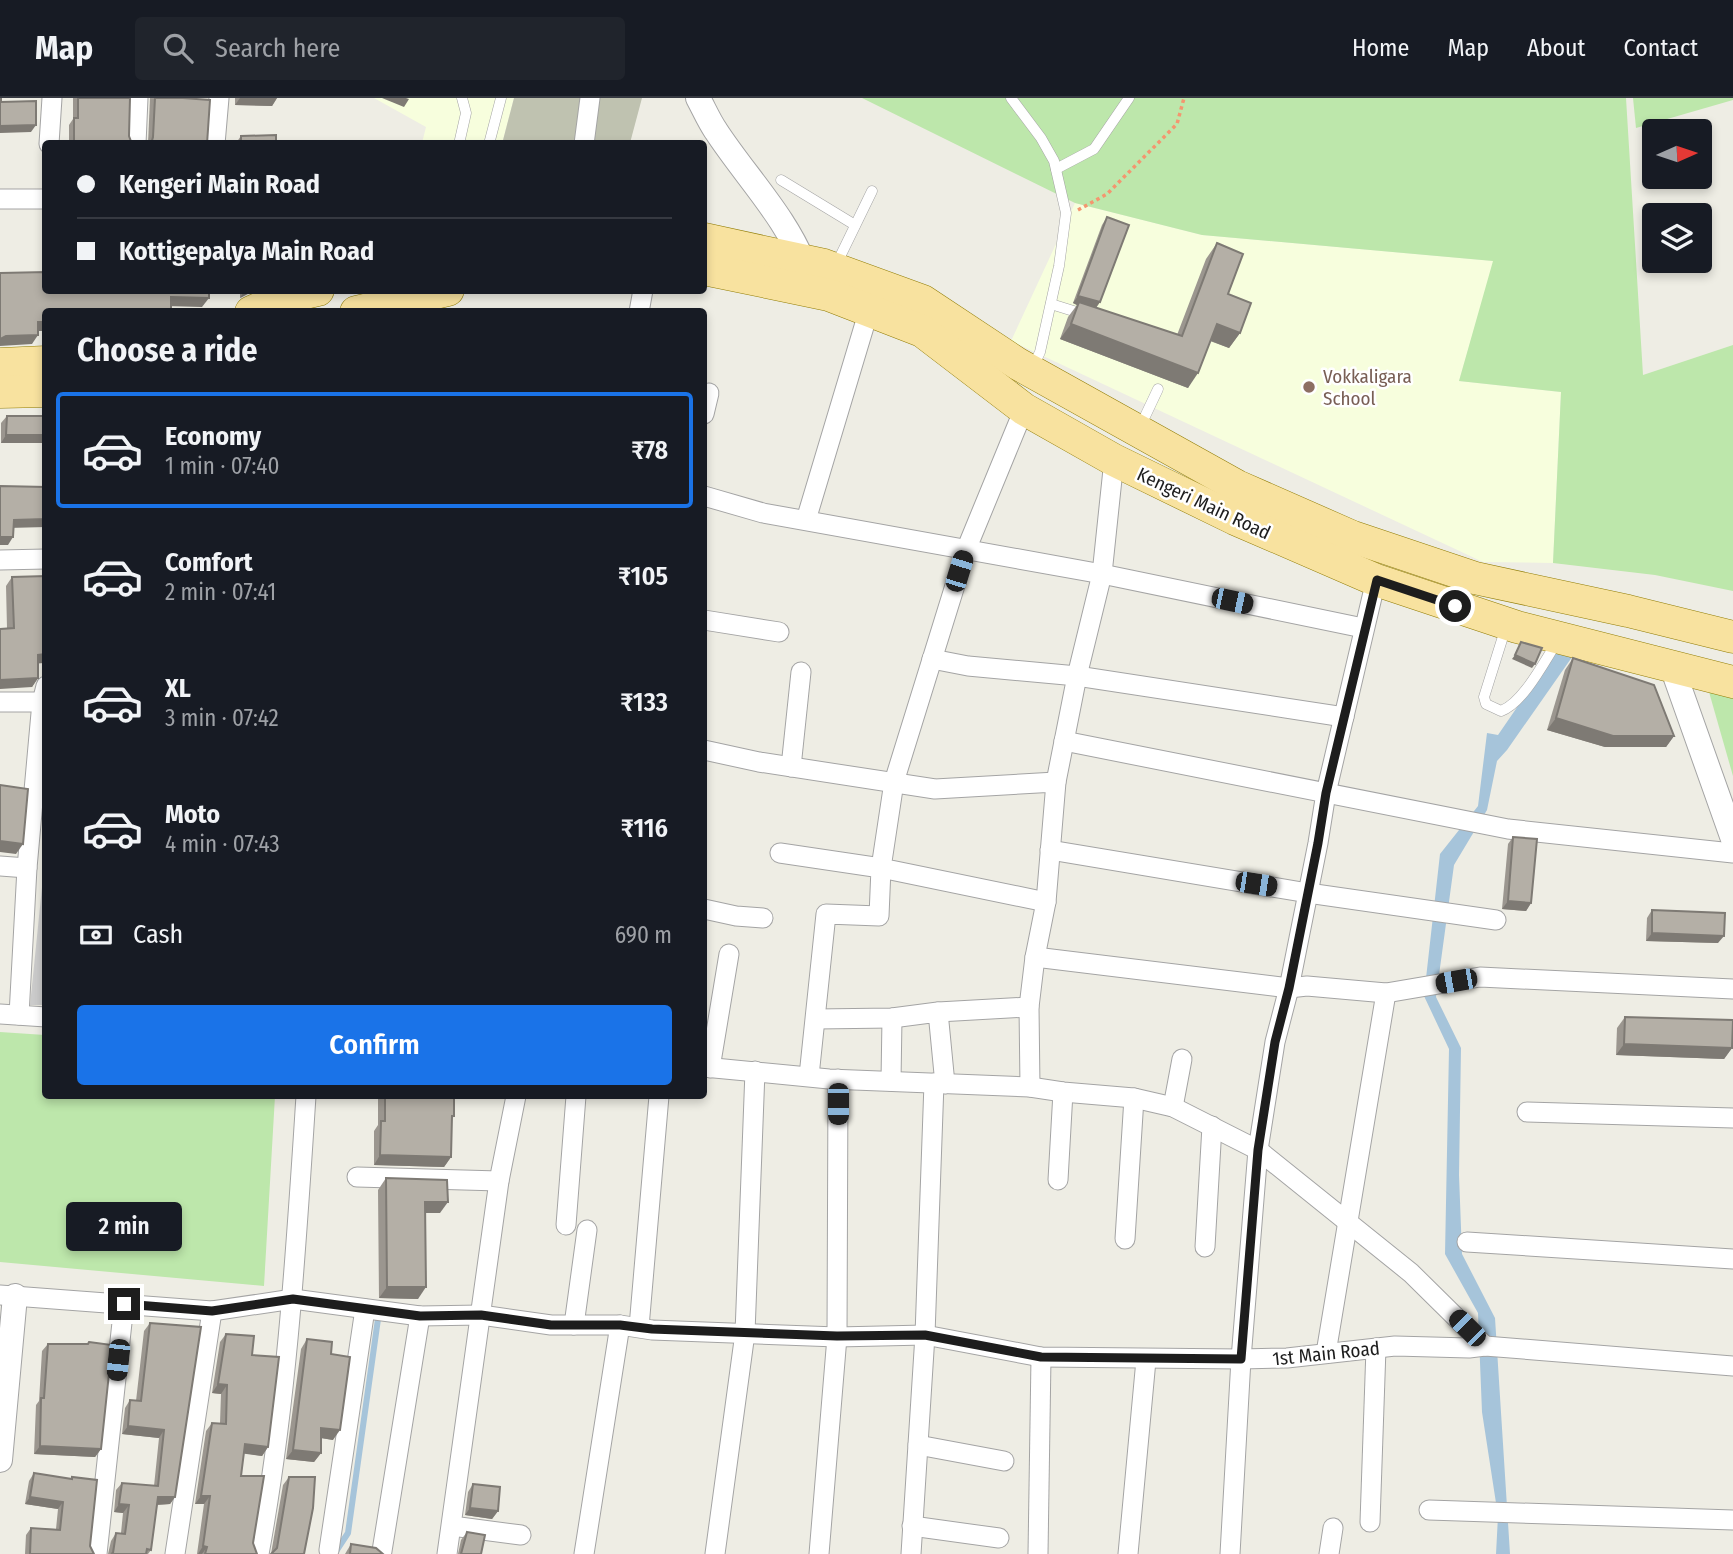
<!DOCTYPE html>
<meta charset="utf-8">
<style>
body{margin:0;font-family:"Fira Sans Condensed",sans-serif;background:#20242c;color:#f1f3f6;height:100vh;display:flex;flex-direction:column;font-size:26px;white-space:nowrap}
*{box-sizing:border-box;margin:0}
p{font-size:23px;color:#9ea1a6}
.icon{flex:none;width:38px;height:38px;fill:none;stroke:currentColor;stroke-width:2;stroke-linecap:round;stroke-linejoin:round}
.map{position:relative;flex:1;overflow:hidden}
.panel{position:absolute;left:42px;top:210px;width:665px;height:791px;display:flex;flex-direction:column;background:#171b24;border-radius:7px;box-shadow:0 4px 10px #0003}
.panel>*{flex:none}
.top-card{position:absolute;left:42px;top:42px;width:665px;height:154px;border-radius:7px;box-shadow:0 4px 10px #0003;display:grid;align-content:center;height:154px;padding:0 35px;background:#171b24}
.needle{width:46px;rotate:87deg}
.fabs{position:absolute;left:1642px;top:21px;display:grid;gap:14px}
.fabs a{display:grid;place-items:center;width:70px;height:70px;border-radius:7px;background:#171b24;box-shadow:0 4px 10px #0003;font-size:35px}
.end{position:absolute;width:32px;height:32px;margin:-16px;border:9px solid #1d1d1d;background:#fff;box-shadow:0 0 0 4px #fff}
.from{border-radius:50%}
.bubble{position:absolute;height:49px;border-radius:7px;background:#171b24;box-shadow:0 4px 10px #0003;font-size:23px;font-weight:600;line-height:49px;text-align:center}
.car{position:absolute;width:21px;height:42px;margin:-21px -10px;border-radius:9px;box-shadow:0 0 5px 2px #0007;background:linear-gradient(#222 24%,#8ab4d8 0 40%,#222 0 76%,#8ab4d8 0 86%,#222 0)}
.top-card b{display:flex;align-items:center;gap:24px;height:66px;font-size:26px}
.top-card b+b{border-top:2px solid #363941}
.top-card i{width:18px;height:18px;background:#f1f3f6}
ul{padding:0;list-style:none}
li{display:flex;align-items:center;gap:21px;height:116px;margin:0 14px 10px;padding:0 21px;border:4px solid transparent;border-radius:7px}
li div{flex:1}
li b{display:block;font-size:26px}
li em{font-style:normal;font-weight:600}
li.selected{border-color:#1a73e8}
li>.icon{width:63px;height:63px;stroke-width:1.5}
h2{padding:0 35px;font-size:32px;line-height:84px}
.pay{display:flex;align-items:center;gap:18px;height:77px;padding:0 35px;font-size:26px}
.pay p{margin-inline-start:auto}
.button{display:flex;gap:14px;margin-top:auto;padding:14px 35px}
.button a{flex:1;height:80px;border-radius:7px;background:#1a73e8;color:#fff;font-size:28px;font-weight:600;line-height:80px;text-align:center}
header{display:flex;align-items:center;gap:42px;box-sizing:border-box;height:98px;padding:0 35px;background:#171b24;border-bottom:2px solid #363941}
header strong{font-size:33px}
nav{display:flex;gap:38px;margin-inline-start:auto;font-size:24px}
.search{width:490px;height:63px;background:#20242c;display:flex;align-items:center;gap:18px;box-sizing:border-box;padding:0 24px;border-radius:7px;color:#9ea1a6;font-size:26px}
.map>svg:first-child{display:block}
.education{fill:#f7fedd}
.religious{fill:#cbcbcb}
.construction{fill:#bfc2b0}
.grass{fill:#bde7ab}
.water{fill:#a6c4da}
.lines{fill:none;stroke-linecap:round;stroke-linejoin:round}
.stream{stroke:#a6c4da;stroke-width:6}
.service-casing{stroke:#a4a4a4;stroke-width:11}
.minor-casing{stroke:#a4a4a4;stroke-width:21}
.tertiary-casing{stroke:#a4a4a4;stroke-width:26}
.primary-casing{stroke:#917d06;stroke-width:33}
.path{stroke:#f4966f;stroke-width:3.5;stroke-dasharray:3.5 3.5;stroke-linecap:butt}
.service{stroke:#fff;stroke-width:10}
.minor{stroke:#fff;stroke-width:19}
.tertiary{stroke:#fff;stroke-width:24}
.primary{stroke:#f8e29f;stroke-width:32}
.wall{fill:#9b968f}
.shaded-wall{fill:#7e7a74}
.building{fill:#b4afa6;stroke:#7e7a74;stroke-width:2}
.route{stroke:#1d1d1d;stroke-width:9}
.education-dot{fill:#8d6e63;stroke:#fff;stroke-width:2.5}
.labels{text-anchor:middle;stroke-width:5;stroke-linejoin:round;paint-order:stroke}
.education-label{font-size:19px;fill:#785e54;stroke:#fff;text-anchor:start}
.street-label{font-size:19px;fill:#1d1d1d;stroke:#fff}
</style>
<header>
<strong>Map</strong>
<div class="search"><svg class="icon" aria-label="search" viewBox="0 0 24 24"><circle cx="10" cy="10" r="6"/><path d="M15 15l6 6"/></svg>Search here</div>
<nav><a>Home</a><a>Map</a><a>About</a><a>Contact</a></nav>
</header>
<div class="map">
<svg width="1733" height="1456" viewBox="0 0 1733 1456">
<rect width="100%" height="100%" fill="#eeede4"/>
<!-- education -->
<g class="education">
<path d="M374,0H514L502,46L422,45L426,29Z"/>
<path d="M1075,105L1202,137L1494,163L1459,283L1561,294L1553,465L1483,464L1011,243Z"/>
</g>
<!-- religious -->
<path class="religious" d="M45,760V907H30Z"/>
<!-- construction -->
<path class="construction" d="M514,0H642L630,45L502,46Z"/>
<!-- grass -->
<g class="grass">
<path d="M862,0H1626L1643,277L1733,247V493L1655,477L1553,465L1561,294L1459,283L1493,163L1202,137L1075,105Z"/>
<path d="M1633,0H1733V2L1636,30Z"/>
<path d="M1707,587L1733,593V678Z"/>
<path d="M0,934L45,937L46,998H275L264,1188L0,1164Z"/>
</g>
<!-- water -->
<path class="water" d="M1560,547L1577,552L1507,652L1497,663L1487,712L1454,767L1436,899L1461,950L1459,1077L1462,1156L1495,1220L1510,1456H1496L1498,1418L1482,1314L1478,1215L1445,1156L1449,951L1424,898L1440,756L1478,708L1487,635L1498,637Z"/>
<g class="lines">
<!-- stream -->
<path class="stream" d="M335,1455L348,1435L378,1221"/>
<!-- service casing -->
<g class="service-casing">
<g id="service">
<path d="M1011,0L1041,40L1054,63L1066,115L1059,168L1040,254L1032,271"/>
<path d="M459,46L466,15L462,0"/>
<path d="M489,46L501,0"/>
<path d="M1056,71L1094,51L1129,0"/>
<path d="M781,82L855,127"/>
<path d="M836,167L872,93"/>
<path d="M1051,206L1083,216"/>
<path d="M1140,329L1158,291"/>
<path d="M1506,529L1484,599L1486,606L1501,613C1523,605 1544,564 1557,544"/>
</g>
</g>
<!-- minor casing -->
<g class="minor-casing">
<g id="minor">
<path d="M49,46L52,0"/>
<path d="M136,46L138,0"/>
<path d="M215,46L219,0"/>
<path d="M584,46L590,0"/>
<path d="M0,101H46"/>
<path d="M639,214L643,192"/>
<path d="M1024,311L966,452L894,684L881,770L1046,804"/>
<path d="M704,316L709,295"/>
<path d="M704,398L763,415L1102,476L1363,530"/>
<path d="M806,422L869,212"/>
<path d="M0,462L46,461"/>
<path d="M704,522L779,534"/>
<path d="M932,561L968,568L1077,578L1344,619"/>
<path d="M0,604H46"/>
<path d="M1064,643L1508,731L1733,755"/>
<path d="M704,652L759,664L935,691L1056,684L1046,804L1035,859L1029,909L1030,989"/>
<path d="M791,669L801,574"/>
<path d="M1056,684L1077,578L1102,476L1114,362"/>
<path d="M1050,752L1308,795L1496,822"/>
<path d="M780,755L881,770L879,818L826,816L809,978"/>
<path d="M0,768L27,770"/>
<path d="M704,811L736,818L763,820"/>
<path d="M1035,859L1289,890L1307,888L1386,895L1480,879L1733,891"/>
<path d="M938,914L1029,909"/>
<path d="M0,916L46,919"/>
<path d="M19,917L27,770L42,604L46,588"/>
<path d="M816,921L892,920L938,914L945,986"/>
<path d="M704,969L829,981L1030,989L1063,994L1134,1000L1173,1009L1258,1052L1411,1175L1485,1248"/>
<path d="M710,970L729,856"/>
<path d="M891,983L892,920"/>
<path d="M1173,1009L1182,961"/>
<path d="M1527,1014L1733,1020"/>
<path d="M357,1079L499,1083"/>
<path d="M1058,1082L1063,994"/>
<path d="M566,1127L576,998"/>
<path d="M1125,1141L1134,1000"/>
<path d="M1467,1144L1733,1161"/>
<path d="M1205,1149L1212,1028"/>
<path d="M0,1197L212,1213L293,1201L420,1218L481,1217L551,1227H620L652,1232L837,1239L925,1237L1041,1259L1241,1261L1287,1260L1395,1248L1469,1250L1485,1248L1733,1268"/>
<path d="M574,1227L587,1132"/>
<path d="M639,1229L659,998"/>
<path d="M1326,1255L1386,895"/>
<path d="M918,1347L1004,1363"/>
<path d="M1429,1412L1733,1422"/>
<path d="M1370,1424L1376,1250"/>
<path d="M452,1428L521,1437"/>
<path d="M912,1428L999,1440"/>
<path d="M329,1452L365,1211"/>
<path d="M382,1453L420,1218"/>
<path d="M97,1456L124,1206"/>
<path d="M175,1456L212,1213"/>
<path d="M259,1456C287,1304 296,1151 306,998"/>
<path d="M447,1456L499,1083L516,998"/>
<path d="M584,1456L620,1227"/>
<path d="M715,1456L745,1235L755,973"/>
<path d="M819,1456L837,1239L838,981"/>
<path d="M911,1456L925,1237L934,985"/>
<path d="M1038,1456L1041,1259"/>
<path d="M1128,1456L1146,1262"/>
<path d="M1230,1456L1241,1261L1258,1052L1275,944L1289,890L1318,745L1326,695L1376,482"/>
<path d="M1329,1456L1333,1430"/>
</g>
</g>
<!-- tertiary casing -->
<g class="tertiary-casing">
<g id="tertiary">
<path d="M698,0C704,11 709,23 716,33C746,79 789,122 807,174"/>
<path d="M1672,569L1733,741"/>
<path d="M0,1362L15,1198"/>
</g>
</g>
<!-- primary casing -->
<g class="primary-casing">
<g id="primary">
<path d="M704,141L824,167L923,203L1018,266L1237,388L1353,439L1475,480L1628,513L1733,539"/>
<path d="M704,171L829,197L922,233L1024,311L1114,362L1235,421L1376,482L1517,529L1733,584"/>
<path d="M251,214L280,201L318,192"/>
<path d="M356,214L448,192"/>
<path d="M0,266L46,264"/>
<path d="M0,294L46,293"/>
</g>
</g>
<!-- path -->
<path class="path" d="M1078,112L1107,96L1177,26L1184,0"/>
<!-- service -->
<use href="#service" class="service"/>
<!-- minor -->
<use href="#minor" class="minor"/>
<!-- tertiary -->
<use href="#tertiary" class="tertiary"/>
<!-- primary -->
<use href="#primary" class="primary"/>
</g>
<!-- wall -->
<g class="wall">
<path d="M73,0H130L129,38L132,46H69V27L73,21Z"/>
<path d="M150,0H183L207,46H148Z"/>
<path d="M235,0H277L272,8L235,7Z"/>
<path d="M241,38L276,46L236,45Z"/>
<path d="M1107,119L1100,204L1096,210L1177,237L1206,161L1217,145L1228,196L1240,235L1229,250L1210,243L1188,290L1060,241L1068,219L1077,207L1073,205L1102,127Z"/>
<path d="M240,192H255L240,200Z"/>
<path d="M7,318H46V345H1V325Z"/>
<path d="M46,478V563L44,565H38V580L32,589L7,530L6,488L12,479Z"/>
<path d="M1573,560L1674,638L1666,649H1605L1547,632L1565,572Z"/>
<path d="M1513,739L1531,805L1526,813L1502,811L1508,746Z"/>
<path d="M1652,812L1718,845L1646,843L1647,820Z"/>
<path d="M46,819V844H43Z"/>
<path d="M1625,919L1732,950L1724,961L1616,957L1617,930Z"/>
<path d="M378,998H454V1018L452,1021L451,1059L444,1069L374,1067V1033L378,1027Z"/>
<path d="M386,1080L440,1115H425L418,1201L379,1200L378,1092Z"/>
<path d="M150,1225L175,1399L170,1406L157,1407L151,1452L148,1456H108L111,1443L116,1435H121L123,1415L114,1414L116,1392L122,1385L154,1388L159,1340L122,1336L125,1310L130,1302L136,1303L144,1233Z"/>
<path d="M226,1236L252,1257L268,1349L262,1358L244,1355L241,1378L253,1445L257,1456H197L204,1406H195L206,1333L212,1325H220L221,1296L212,1295L220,1244Z"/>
<path d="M307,1241L331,1256L333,1342L321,1340V1355L314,1364L286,1361L301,1251Z"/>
<path d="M89,1244L101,1351L95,1359L34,1356L36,1307L39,1303L42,1253L48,1246H87Z"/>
<path d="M34,1375L71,1381L72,1379L90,1448L94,1456H25L26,1437L31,1430L56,1431L58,1411L25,1406L29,1383Z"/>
<path d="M289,1379L304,1456H271L283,1387Z"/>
<path d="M473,1386L498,1413L492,1421L465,1417L468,1394Z"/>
<path d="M467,1434L481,1456H458L461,1442Z"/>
<path d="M351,1446L383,1456H345Z"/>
</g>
<!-- shaded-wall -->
<g class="shaded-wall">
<path d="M240,0H277L272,8L235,7Z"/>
<path d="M382,0H406L409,1L404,9Z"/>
<path d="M36,27L31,34L0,35V28Z"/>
<path d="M245,192H255L240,200Z"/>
<path d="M1078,198L1100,204L1094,212L1079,204L1077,207L1073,205Z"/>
<path d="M171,199L209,200L202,209L165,208Z"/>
<path d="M38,224H46V233H31Z"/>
<path d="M1071,226L1198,275L1188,290L1060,241Z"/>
<path d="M1217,226L1240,235L1229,250L1206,241Z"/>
<path d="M38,237L32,246L0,248V241L6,238Z"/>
<path d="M6,337H46V345H1Z"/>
<path d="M46,421V429L8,430L14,422Z"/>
<path d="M0,439H13L8,447H0Z"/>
<path d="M46,556V563L44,565L31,566L38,557Z"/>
<path d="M1515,557L1535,566L1532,570L1512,561Z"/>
<path d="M38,580L32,589L0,591V582Z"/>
<path d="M1556,620L1674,638L1666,649H1605L1547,632Z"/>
<path d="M0,743L23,746L16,756L0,754Z"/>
<path d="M1508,803L1531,805L1526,813L1502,811Z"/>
<path d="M1652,835L1724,838L1718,845L1646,843Z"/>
<path d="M1624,946L1732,950L1724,961L1616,957Z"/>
<path d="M380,1057L451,1059L444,1069L374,1067Z"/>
<path d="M425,1104H448L440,1115H416Z"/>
<path d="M387,1189H426L418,1201L379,1200Z"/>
<path d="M218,1286L227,1287L221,1296L212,1295Z"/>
<path d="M128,1328L164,1332L159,1340L122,1336Z"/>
<path d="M321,1330L340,1332L333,1342L315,1339Z"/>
<path d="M245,1346L268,1349L262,1358L239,1355Z"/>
<path d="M40,1348L101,1351L95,1359L34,1356Z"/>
<path d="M293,1352L321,1355L314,1364L286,1361Z"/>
<path d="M201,1398H210L204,1406H195Z"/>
<path d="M30,1399L63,1404L58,1411L25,1406Z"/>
<path d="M158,1399H175L170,1406L153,1407Z"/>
<path d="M119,1406L129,1407L123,1415L114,1414Z"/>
<path d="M470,1410L498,1413L492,1421L465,1417Z"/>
<path d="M203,1448L207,1449L202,1456H198Z"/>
</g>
<!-- building -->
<g class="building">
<path d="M0,0H1V4L36,3V27L0,28Z"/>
<path d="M78,0H130L129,38L132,46H74V20H78Z"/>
<path d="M155,0H183L210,2L207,46H151L153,39Z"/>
<path d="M276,37V46H241V38Z"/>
<path d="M1107,119L1129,127L1100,204L1078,198Z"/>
<path d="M1217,145L1243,156L1228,196L1251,205L1240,235L1217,226L1198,275L1071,226L1079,204L1182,238Z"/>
<path d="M46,174V192H209V200L171,199V214H46V224H38V237L6,238L0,241V175Z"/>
<path d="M7,318H46V337H6Z"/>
<path d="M0,388L46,389V421L14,422L13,439H0Z"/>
<path d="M46,478V556L38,557V580L0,582V531L14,530L12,479Z"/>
<path d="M1521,544L1542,550L1535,566L1515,557Z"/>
<path d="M1573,560L1654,587L1674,638H1613L1556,620Z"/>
<path d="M0,687L28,691L23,746L0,743Z"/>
<path d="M1513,739L1537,741L1531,805L1508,803Z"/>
<path d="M1652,812L1725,815L1724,838L1652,835Z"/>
<path d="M1625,919L1733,922L1732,950L1624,946Z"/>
<path d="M385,998H454V1018H452L451,1059L380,1057L381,1023H385Z"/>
<path d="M386,1080L447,1082L448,1104H425L426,1189H387Z"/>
<path d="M150,1225L201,1229L175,1399H158L151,1452L147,1451L146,1456H111L113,1455L116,1435L125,1436L129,1407L119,1406L122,1385L158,1388L164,1332L128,1328L130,1302L141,1303Z"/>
<path d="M226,1236L254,1238L252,1257L279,1259L268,1349L245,1346L241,1378H264L253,1445L257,1456H205L207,1449L203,1448L210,1398H201L212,1325L226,1326L227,1287L218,1286Z"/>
<path d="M307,1241L332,1244L331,1256L350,1259L340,1332L321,1330V1355L293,1352Z"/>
<path d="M89,1244L112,1247L101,1351L40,1348L41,1300H44L48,1246H88Z"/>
<path d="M34,1375L72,1381V1379L97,1382L90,1448L94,1456H30L31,1430L60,1432L63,1404L30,1399Z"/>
<path d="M289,1379H315L313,1410L304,1456H271L277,1450Z"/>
<path d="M473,1386L500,1389L498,1413L470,1410Z"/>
<path d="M467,1434L485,1437L481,1456H461Z"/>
<path d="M351,1446L376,1450L383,1456H350Z"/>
</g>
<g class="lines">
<!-- route -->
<path class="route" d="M124,1206L212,1213L293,1201L420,1218L481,1217L551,1227H620L652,1231L837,1238L925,1237L1041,1259L1241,1261L1258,1052L1275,944L1289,890L1318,745L1326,695L1377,482L1455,508"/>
</g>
<!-- markers -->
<circle class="education-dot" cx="1309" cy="289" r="7"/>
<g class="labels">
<!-- education labels -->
<g class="education-label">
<text x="1323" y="285">Vokkaligara<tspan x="1323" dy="22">School</tspan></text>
</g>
<!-- street labels -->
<g class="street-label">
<text transform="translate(1204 405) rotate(25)" y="7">Kengeri Main Road</text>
<text transform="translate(1326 1255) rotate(-6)" y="7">1st Main Road</text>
</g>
</g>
</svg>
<div class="fabs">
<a><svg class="needle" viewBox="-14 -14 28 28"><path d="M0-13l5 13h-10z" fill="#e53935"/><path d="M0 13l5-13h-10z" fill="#9ea1a6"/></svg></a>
<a><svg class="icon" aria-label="layers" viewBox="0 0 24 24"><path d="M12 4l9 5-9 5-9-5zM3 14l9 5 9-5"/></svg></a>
</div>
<i class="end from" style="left:1455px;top:508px"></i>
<i class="end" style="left:124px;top:1206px"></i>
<div class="bubble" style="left:66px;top:1104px;width:116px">2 min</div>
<i class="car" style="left:959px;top:473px;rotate:17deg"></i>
<i class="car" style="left:1232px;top:503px;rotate:102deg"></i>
<i class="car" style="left:1256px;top:786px;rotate:99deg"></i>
<i class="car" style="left:1456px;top:883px;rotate:260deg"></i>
<i class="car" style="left:838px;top:1006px;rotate:180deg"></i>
<i class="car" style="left:1467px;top:1230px;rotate:315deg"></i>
<i class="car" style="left:118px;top:1262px;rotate:186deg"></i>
<div class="top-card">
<b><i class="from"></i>Kengeri Main Road</b>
<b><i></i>Kottigepalya Main Road</b>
</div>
<section class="panel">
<h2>Choose a ride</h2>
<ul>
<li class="selected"><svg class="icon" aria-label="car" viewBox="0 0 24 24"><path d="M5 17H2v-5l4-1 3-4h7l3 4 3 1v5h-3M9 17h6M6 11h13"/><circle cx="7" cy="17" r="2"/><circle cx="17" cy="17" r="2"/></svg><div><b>Economy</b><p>1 min · 07:40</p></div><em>₹78</em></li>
<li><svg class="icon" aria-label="car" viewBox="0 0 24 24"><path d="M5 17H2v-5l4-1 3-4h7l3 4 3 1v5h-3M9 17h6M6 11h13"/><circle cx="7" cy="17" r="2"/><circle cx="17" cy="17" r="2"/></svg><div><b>Comfort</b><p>2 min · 07:41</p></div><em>₹105</em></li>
<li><svg class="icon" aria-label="car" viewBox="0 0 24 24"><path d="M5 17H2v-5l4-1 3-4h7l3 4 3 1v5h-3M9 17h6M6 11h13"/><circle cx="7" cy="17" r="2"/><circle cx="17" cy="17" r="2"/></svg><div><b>XL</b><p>3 min · 07:42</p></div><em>₹133</em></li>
<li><svg class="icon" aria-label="car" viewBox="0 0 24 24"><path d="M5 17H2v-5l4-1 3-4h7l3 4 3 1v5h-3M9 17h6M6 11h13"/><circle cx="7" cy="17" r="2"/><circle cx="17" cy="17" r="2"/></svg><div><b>Moto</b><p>4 min · 07:43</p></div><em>₹116</em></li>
</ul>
<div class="pay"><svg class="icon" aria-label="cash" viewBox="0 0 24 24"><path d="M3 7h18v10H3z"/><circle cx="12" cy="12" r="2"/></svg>Cash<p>690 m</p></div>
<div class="button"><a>Confirm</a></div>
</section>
</div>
